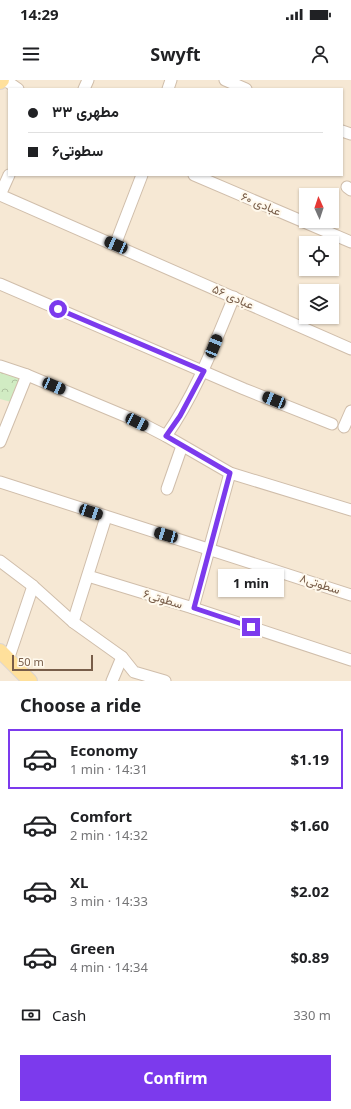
<!DOCTYPE html>
<meta charset="utf-8">
<style>
body{margin:0;font-family:"Noto Sans",Vazirmatn,sans-serif;background:#f2f2f2;color:#202124;height:100vh;display:flex;flex-direction:column;font-size:15px;white-space:nowrap}
*{box-sizing:border-box;margin:0}
p{font-size:13px;color:#757577}
.icon{flex:none;width:22px;height:22px;fill:none;stroke:currentColor;stroke-width:2;stroke-linecap:round;stroke-linejoin:round}
.map{position:relative;height:601px;overflow:hidden}
.side{display:flex;flex-direction:column;background:#fff;flex:1}
.side>*{flex:none}
.top-card{position:absolute;left:8px;top:8px;width:335px;height:88px;border-radius:0px;box-shadow:0 1px 3px #0004;display:grid;align-content:center;height:88px;padding:0 20px;background:#fff}
.needle{width:26px;rotate:357deg}
.tools{position:absolute;left:299px;top:108px;display:grid;gap:8px}
.tools a{display:grid;place-items:center;width:40px;height:40px;border-radius:0px;background:#fff;box-shadow:0 1px 3px #0004;font-size:20px}
.scale{position:absolute;left:12px;bottom:10px;width:81px;box-sizing:border-box;padding-left:4px;border:2px solid #785d49;border-top:0;font-size:11px;line-height:14px;white-space:nowrap;color:#785d49;-webkit-text-stroke:3px #fff9ed;paint-order:stroke}
.end{position:absolute;width:18px;height:18px;margin:-9px;border:5px solid #7c3aed;background:#fff;box-shadow:0 0 0 2px #fff}
.from{border-radius:50%}
.bubble{position:absolute;height:28px;border-radius:0px;background:#fff;box-shadow:0 1px 3px #0004;font-size:13px;font-weight:700;line-height:28px;text-align:center}
.car{position:absolute;width:12px;height:24px;margin:-12px -6px;border-radius:5px;box-shadow:0 0 3px 1px #0007;background:linear-gradient(#222 24%,#8ab4d8 0 40%,#222 0 76%,#8ab4d8 0 86%,#222 0)}
.top-card b{display:flex;align-items:center;gap:14px;height:38px;font-size:15px}
.top-card b+b{border-top:1px solid #e0e0e0}
.top-card i{width:10px;height:10px;background:#202124}
ul{padding:0;list-style:none}
li{display:flex;align-items:center;gap:12px;height:60px;margin:0 8px 6px;padding:0 12px;border:2px solid transparent;border-radius:0px}
li div{flex:1}
li b{display:block;font-size:15px}
li em{font-style:normal;font-weight:700}
li.current{border-color:#7c3aed}
li>.icon{width:36px;height:36px;stroke-width:1.5}
h2{padding:0 20px;font-size:18px;line-height:48px}
.pay{display:flex;align-items:center;gap:10px;height:44px;padding:0 20px;font-size:15px}
.pay p{margin-inline-start:auto}
.action{display:flex;gap:8px;margin-top:auto;padding:8px 20px}
.action a{flex:1;height:46px;border-radius:0px;background:#7c3aed;color:#fff;font-size:16px;font-weight:700;line-height:46px;text-align:center}
.status{display:flex;justify-content:space-between;align-items:center;height:28px;padding:0 20px;background:#fff;direction:ltr}
.status svg{height:11px;fill:currentColor}
header{display:flex;justify-content:space-between;align-items:center;height:52px;padding:0 20px;background:#fff;font-size:18px;font-weight:700}
.map>svg:first-child{display:block}
.residential{fill:#f6e8d4;fill-rule:evenodd}
.park{fill:url(#park-crowns)}
.lines{fill:none;stroke-linecap:round;stroke-linejoin:round}
.minor-casing{stroke:#d0beab;stroke-width:13}
.major-casing{stroke:#dcd5d0;stroke-width:16}
.minor{stroke:#fff;stroke-width:11}
.major{stroke:#ffe09b;stroke-width:14}
.route{stroke:#7c3aed;stroke-width:5}
.labels{text-anchor:middle;stroke-width:4;stroke-linejoin:round;paint-order:stroke}
.street-label{font-size:12px;fill:#785d49;stroke:#fff9ed}
</style>
<div class="status"><b>14:29</b><svg viewBox="0 0 49 12"><path d="M0 12V9h3v3zM5 12V6h3v6zM10 12V3h3v9zM15 12V0h3v12zM26 1h20v11H26zM47 4h2v5h-2z"/></svg></div>
<header><svg class="icon" aria-label="menu" viewBox="0 0 24 24"><path d="M4 6h16M4 12h16M4 18h16"/></svg>Swyft<svg class="icon" aria-label="person" viewBox="0 0 24 24"><circle cx="12" cy="8" r="4"/><path d="M4 21q1-7 8-7t8 7"/></svg></header>
<div class="map">
<svg width="351" height="601" viewBox="0 0 351 601">
<defs>
<pattern id="park-crowns" width="20" height="18" patternUnits="userSpaceOnUse"><rect width="20" height="18" fill="#d1ecc3"/><path d="M2 6a3 3 0 1 1 6 0M12 15a3 3 0 1 1 6 0" fill="none" stroke="#aec2a0"/></pattern>
</defs>
<rect width="100%" height="100%" fill="#fdf6e6"/>
<!-- residential -->
<path class="residential" d="M0,0H351V601H0ZM9,9H342V95H9ZM306,115H332V141H306ZM306,163H332V189H306ZM306,211H332V237H306Z"/>
<!-- park -->
<path class="park" d="M0,292L19,298L11,322L0,319Z"/>
<g class="lines">
<!-- minor casing -->
<g class="minor-casing">
<g id="minor">
<path d="M5,0L18,9"/>
<path d="M225,0L246,9"/>
<path d="M84,9L88,0"/>
<path d="M168,9L171,0"/>
<path d="M342,51L351,54"/>
<path d="M194,95L351,162"/>
<path d="M347,107L351,110"/>
<path d="M0,115L351,269"/>
<path d="M0,115L9,95"/>
<path d="M115,165L142,95"/>
<path d="M0,204L244,309L332,344"/>
<path d="M0,286L27,295L137,341L166,356L230,393L351,430"/>
<path d="M344,347L351,331"/>
<path d="M166,356C196,313 214,265 234,217"/>
<path d="M0,362L27,295"/>
<path d="M0,402L351,515"/>
<path d="M167,409L182,366"/>
<path d="M0,481L33,506L73,542L122,577L134,592L165,601"/>
<path d="M88,496L193,528L351,580"/>
<path d="M193,528L230,393"/>
<path d="M73,542L106,437"/>
<path d="M8,580L33,506"/>
<path d="M112,601L122,577"/>
</g>
</g>
<!-- major casing -->
<g class="major-casing">
<g id="major">
<path d="M0,2L2,0"/>
<path d="M0,571L30,601"/>
</g>
</g>
<!-- minor -->
<use href="#minor" class="minor"/>
<!-- major -->
<use href="#major" class="major"/>
</g>
<g class="lines">
<!-- route -->
<path class="route" d="M58,229L204,291L180,336L166,356L230,393L194,528L251,547"/>
</g>
<g class="labels">
<!-- street labels -->
<g class="street-label">
<text transform="translate(261 124) rotate(23)" y="4">عبادی ۶۰</text>
<text transform="translate(233 217) rotate(24)" y="4">عبادی ۵۶</text>
<text transform="translate(320 504) rotate(18)" y="4">سطوتی۸</text>
<text transform="translate(163 519) rotate(17)" y="4">سطوتی۶</text>
</g>
</g>
</svg>
<div class="tools">
<a><svg class="needle" viewBox="-14 -14 28 28"><path d="M0-13l5 13h-10z" fill="#e53935"/><path d="M0 13l5-13h-10z" fill="#757577"/></svg></a>
<a><svg class="icon" aria-label="locate" viewBox="0 0 24 24"><circle cx="12" cy="12" r="6"/><path d="M12 2v4M12 18v4M2 12h4M18 12h4"/></svg></a>
<a><svg class="icon" aria-label="layers" viewBox="0 0 24 24"><path d="M12 4l9 5-9 5-9-5zM3 14l9 5 9-5"/></svg></a>
</div>
<div class="scale">50 m</div>
<i class="end from" style="left:58px;top:229px"></i>
<i class="end" style="left:251px;top:547px"></i>
<div class="bubble" style="left:218px;top:489px;width:66px">1 min</div>
<i class="car" style="left:116px;top:165px;rotate:294deg"></i>
<i class="car" style="left:214px;top:266px;rotate:22deg"></i>
<i class="car" style="left:54px;top:306px;rotate:113deg"></i>
<i class="car" style="left:274px;top:320px;rotate:292deg"></i>
<i class="car" style="left:137px;top:342px;rotate:116deg"></i>
<i class="car" style="left:91px;top:432px;rotate:108deg"></i>
<i class="car" style="left:166px;top:455px;rotate:286deg"></i>
<div class="top-card">
<b><i class="from"></i>مطهری ۳۳</b>
<b><i></i>سطوتی۶</b>
</div>
</div>
<section class="side">
<h2>Choose a ride</h2>
<ul>
<li class="current"><svg class="icon" aria-label="car" viewBox="0 0 24 24"><path d="M5 17H2v-5l4-1 3-4h7l3 4 3 1v5h-3M9 17h6M6 11h13"/><circle cx="7" cy="17" r="2"/><circle cx="17" cy="17" r="2"/></svg><div><b>Economy</b><p>1 min · 14:31</p></div><em>$1.19</em></li>
<li><svg class="icon" aria-label="car" viewBox="0 0 24 24"><path d="M5 17H2v-5l4-1 3-4h7l3 4 3 1v5h-3M9 17h6M6 11h13"/><circle cx="7" cy="17" r="2"/><circle cx="17" cy="17" r="2"/></svg><div><b>Comfort</b><p>2 min · 14:32</p></div><em>$1.60</em></li>
<li><svg class="icon" aria-label="car" viewBox="0 0 24 24"><path d="M5 17H2v-5l4-1 3-4h7l3 4 3 1v5h-3M9 17h6M6 11h13"/><circle cx="7" cy="17" r="2"/><circle cx="17" cy="17" r="2"/></svg><div><b>XL</b><p>3 min · 14:33</p></div><em>$2.02</em></li>
<li><svg class="icon" aria-label="car" viewBox="0 0 24 24"><path d="M5 17H2v-5l4-1 3-4h7l3 4 3 1v5h-3M9 17h6M6 11h13"/><circle cx="7" cy="17" r="2"/><circle cx="17" cy="17" r="2"/></svg><div><b>Green</b><p>4 min · 14:34</p></div><em>$0.89</em></li>
</ul>
<div class="pay"><svg class="icon" aria-label="cash" viewBox="0 0 24 24"><path d="M3 7h18v10H3z"/><circle cx="12" cy="12" r="2"/></svg>Cash<p>330 m</p></div>
<div class="action"><a>Confirm</a></div>
</section>
